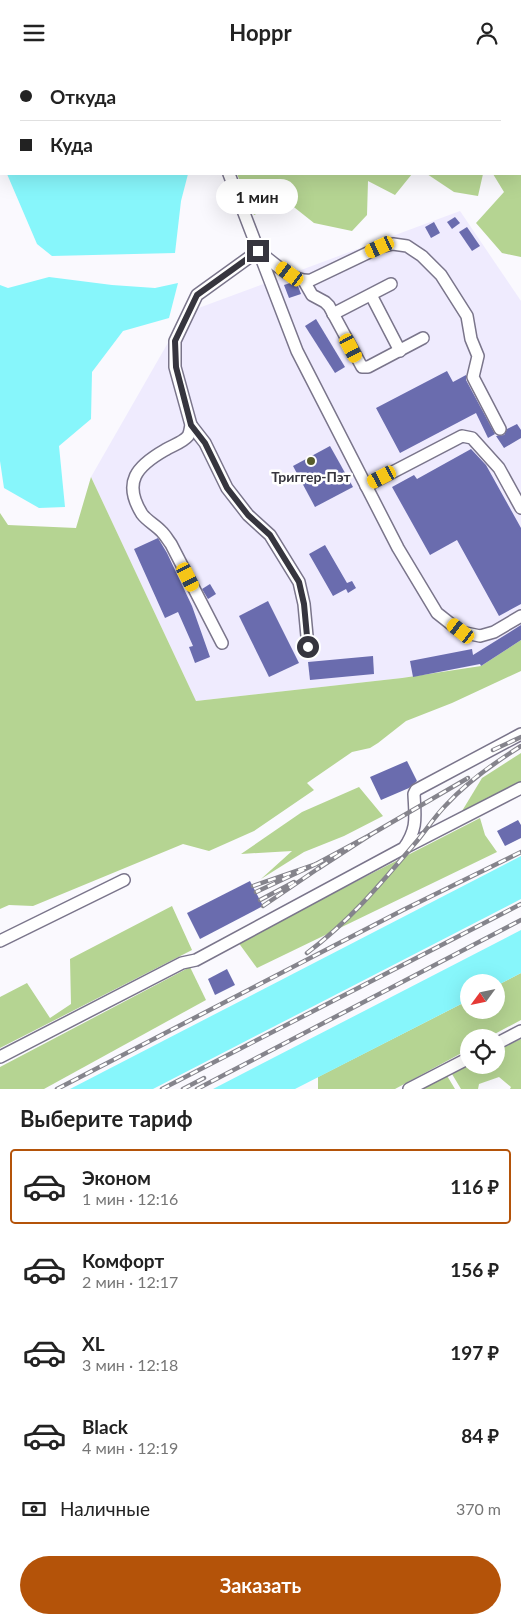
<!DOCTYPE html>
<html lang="ru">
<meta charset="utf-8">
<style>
body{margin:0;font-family:Lato,sans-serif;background:#f2f2f2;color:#222;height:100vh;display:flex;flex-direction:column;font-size:19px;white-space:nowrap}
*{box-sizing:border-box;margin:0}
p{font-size:16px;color:#767676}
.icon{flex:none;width:28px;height:28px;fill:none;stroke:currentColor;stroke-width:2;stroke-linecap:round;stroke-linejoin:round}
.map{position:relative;height:1024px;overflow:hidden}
.side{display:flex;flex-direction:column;background:#fff;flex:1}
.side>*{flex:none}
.guide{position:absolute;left:0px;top:0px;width:521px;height:110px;box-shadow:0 5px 20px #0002;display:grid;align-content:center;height:110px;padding:0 20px;background:#fff}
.needle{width:32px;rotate:237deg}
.tools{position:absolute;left:460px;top:909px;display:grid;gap:10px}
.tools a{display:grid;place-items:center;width:45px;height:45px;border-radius:50%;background:#fff;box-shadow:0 5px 20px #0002;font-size:25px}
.end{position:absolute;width:22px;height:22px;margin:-11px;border:6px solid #36353e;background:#fff;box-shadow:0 0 0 2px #fff}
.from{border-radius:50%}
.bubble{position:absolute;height:35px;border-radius:18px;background:#fff;box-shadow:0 5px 20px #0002;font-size:16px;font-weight:700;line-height:35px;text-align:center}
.car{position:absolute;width:15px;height:30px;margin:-15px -8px;border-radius:6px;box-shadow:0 0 4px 1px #0007;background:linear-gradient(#f5c518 24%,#345 0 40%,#f5c518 0 76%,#345 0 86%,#f5c518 0)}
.guide b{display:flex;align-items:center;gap:18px;height:48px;font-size:19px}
.guide b+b{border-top:1px solid #e0e0e0}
.guide i{width:12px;height:12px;background:#222}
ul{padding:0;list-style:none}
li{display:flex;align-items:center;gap:15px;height:75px;margin:0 10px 8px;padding:0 10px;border:2px solid transparent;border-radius:5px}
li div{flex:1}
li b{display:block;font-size:19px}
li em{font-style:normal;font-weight:700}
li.on{border-color:#b45309}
li>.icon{width:45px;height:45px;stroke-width:1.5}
h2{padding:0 20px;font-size:22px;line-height:60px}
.pay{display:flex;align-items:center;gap:12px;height:55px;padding:0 20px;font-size:19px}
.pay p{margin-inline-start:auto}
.cta{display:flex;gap:10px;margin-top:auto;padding:10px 20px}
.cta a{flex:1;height:58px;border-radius:30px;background:#b45309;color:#fff;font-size:20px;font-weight:700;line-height:58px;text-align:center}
header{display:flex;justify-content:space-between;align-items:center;height:65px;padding:0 20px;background:#fff;font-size:22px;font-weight:700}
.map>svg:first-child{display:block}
.built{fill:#efebfe}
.green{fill:#b5d492}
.water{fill:#87f6fb}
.building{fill:#6a6cae}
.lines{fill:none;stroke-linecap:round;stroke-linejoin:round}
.minor-casing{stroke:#7a758b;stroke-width:14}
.minor{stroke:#fff;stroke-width:11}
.rail-casing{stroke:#85848c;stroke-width:4.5}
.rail{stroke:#fff;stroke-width:2.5;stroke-dasharray:8;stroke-linecap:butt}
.route{stroke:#36353e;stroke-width:6}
.poi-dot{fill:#565c2a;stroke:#fff;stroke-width:2}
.labels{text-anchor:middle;stroke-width:5;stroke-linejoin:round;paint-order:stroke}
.poi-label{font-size:14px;font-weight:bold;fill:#36353e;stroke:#fff}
</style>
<header><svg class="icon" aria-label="menu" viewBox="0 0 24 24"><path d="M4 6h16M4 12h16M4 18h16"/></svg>Hoppr<svg class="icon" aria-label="person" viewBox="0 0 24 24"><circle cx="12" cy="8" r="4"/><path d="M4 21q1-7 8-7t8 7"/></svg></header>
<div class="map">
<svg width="521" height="1024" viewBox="0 0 521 1024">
<rect width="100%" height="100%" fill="#faf9fe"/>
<!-- built -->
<path class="built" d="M460,146L521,236V576L486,599L402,613L196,636L91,412L185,248Z"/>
<!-- green -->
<g class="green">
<path d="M520,79H521V192L502,188L476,158L504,127L493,109H520Z"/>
<path d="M237,109H412L395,130L368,116L367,150L352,166L314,158L285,135L254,150Z"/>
<path d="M424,109H483L478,131L454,127L427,109Z"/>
<path d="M91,412L196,636L402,613L481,601L521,575V606L452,638L406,656L378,678L370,683L352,687L307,718L314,725L254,766L209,786L183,779L33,841L9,840L0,844V448L8,460L76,463Z"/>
<path d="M521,688V719L456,756L482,713Z"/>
<path d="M359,722L383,751L344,771L304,787L261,814L292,786L241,789L302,747Z"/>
<path d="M480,753L485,770L497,787L257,903L238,877Z"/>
<path d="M172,841L192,885L0,983V932L27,918L50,953L71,939L70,894Z"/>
<path d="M190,902L206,935L44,1024H0V1002Z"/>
<path d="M521,908V955L489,972H469V984L395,1024H318V1012L469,935V945H496V921Z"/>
<path d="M521,974V1024H510L511,1022L499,1012L479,1019L478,1024H461L452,1009L469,1000H496V986Z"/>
<path d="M446,1009L455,1024H417Z"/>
</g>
<!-- water -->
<g class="water">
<path d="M7,109H188L181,136L175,188L52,191L37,179Z"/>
<path d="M49,212L112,220L155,223L178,218L169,253L123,266L92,307L91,354L59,381L65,442L39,443L4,423L0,396V220L8,223Z"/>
<path d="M521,791V834L153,1024H70Z"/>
<path d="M521,865V908L496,921V918H469V935L295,1024H213Z"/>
</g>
<!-- building -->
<g class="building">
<path d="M455,152L460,158L452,164L447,157Z"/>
<path d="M434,157L440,168L431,173L425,162Z"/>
<path d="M467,162L480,181L472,186L459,167Z"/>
<path d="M290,218L298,221L301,229L289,233L284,220Z"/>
<path d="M316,254L345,302L335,308L305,261Z"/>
<path d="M447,306L453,317L466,310V315L495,369L488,373L476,348L400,388L376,343Z"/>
<path d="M517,359L521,365V373L504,383L496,371L504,370L507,364Z"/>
<path d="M330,381L353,422L315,442L293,401Z"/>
<path d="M471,384L486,400L521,463V539L499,551L457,475L430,490L392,422L414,410L417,414Z"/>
<path d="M158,473L167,488L192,541L210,592L195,598L189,582L193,581L178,547L165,553L134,484Z"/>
<path d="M325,480L347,518L352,516L356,523L348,528L346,524L333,531L309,489Z"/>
<path d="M210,519L216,529L208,534L202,524Z"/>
<path d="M268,536L299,598L269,612L239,551Z"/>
<path d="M521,560V575L481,601L480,599L413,612L410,596L472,584L473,590Z"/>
<path d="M373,591L374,609L310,615L308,597Z"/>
<path d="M407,696L417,716L409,723L381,735L370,712Z"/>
<path d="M518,755L521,760V773L505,781L497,766Z"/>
<path d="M250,816L263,841L200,874L187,848Z"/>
<path d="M227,904L235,920L215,930L208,914Z"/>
</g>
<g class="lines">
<!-- minor casing -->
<g class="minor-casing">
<g id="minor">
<path d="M186,0L187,1"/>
<path d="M229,109L297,286L398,483L437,548L461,567L480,571L494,567L521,551"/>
<path d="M304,216L312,230L325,237L329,241L362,302H368L423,273"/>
<path d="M371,230L400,286"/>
<path d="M333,249L391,219"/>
<path d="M191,360L205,378L227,423L248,450L270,470L299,517L304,539L308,582"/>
<path d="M366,421L462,371L472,373L499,403L521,443"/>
<path d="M222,578L171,479C168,475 165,470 162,467C156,460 147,456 142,449C122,417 137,401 165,385C173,380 182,378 188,371C190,368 190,364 191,360L175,302V276L197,230L258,186C272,196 293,218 311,215L380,182L393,179L407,181L422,191L441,210L467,251L471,274L478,291L473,312L475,316L500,364"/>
<path d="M406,782L521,723"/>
<path d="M0,876L124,815"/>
<path d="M496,979L521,966"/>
<path d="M0,992L182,898L196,895L404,783C418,763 415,752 414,729L416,725L521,669"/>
<path d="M409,1024L469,993"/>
</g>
</g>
<!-- minor -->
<use href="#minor" class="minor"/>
<!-- rail casing -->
<g class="rail-casing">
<g id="rail">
<path d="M493,685L521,672"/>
<path d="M370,770L468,713"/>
<path d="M316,799L370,770L319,803"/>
<path d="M253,821L316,799L256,827"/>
<path d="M260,835L294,817"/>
<path d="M263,841L319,803"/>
<path d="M307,888C351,855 382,817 417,776C427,764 435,751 446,740C468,716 494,698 521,681"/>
<path d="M57,1024L403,845L521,787"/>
<path d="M162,1024L521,839"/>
<path d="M183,1024L204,1013"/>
<path d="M197,1024L521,855"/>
</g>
</g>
<!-- rail -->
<use href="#rail" class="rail"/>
</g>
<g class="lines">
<!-- route -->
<path class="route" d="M258,186L197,230L175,276L176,302L191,360L205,378L227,423L248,450L270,470L299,517L304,539L308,582"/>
</g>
<!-- markers -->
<circle class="poi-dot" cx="311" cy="396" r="5"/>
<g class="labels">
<!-- poi labels -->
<g class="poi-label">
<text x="311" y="417">Триггер-Пэт</text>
</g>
</g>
</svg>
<div class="tools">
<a><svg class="needle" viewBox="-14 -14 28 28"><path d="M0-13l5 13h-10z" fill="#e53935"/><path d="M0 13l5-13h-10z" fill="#767676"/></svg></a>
<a><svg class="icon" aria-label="locate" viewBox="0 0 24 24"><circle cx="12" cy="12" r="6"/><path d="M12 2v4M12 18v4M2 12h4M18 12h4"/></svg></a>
</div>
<i class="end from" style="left:308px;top:582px"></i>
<i class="end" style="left:258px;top:186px"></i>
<div class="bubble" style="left:216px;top:114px;width:82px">1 мин</div>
<i class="car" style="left:380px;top:182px;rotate:245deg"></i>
<i class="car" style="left:290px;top:209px;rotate:306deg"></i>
<i class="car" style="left:351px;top:283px;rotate:152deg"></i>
<i class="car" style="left:382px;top:412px;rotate:243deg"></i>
<i class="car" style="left:188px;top:512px;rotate:153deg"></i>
<i class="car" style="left:461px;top:566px;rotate:308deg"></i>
<div class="guide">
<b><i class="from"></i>Откуда</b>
<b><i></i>Куда</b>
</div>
</div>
<section class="side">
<h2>Выберите тариф</h2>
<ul>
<li class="on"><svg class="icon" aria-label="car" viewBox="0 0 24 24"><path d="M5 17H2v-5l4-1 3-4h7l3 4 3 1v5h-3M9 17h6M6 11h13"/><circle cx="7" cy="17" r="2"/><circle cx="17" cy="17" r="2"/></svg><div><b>Эконом</b><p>1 мин · 12:16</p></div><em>116 ₽</em></li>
<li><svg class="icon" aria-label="car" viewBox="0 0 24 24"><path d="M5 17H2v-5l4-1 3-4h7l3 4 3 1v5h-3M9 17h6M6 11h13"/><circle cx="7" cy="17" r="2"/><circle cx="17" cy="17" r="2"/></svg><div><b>Комфорт</b><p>2 мин · 12:17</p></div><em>156 ₽</em></li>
<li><svg class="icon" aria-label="car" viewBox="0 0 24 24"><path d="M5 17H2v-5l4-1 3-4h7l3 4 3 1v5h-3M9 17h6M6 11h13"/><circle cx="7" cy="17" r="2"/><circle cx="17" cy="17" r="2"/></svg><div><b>XL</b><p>3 мин · 12:18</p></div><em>197 ₽</em></li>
<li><svg class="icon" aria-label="car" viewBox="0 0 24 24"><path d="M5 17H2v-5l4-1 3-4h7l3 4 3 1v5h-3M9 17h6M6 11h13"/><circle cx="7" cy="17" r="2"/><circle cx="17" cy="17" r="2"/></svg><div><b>Black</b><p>4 мин · 12:19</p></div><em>84 ₽</em></li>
</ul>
<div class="pay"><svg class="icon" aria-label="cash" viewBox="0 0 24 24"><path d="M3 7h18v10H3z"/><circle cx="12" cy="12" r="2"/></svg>Наличные<p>370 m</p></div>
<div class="cta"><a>Заказать</a></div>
</section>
